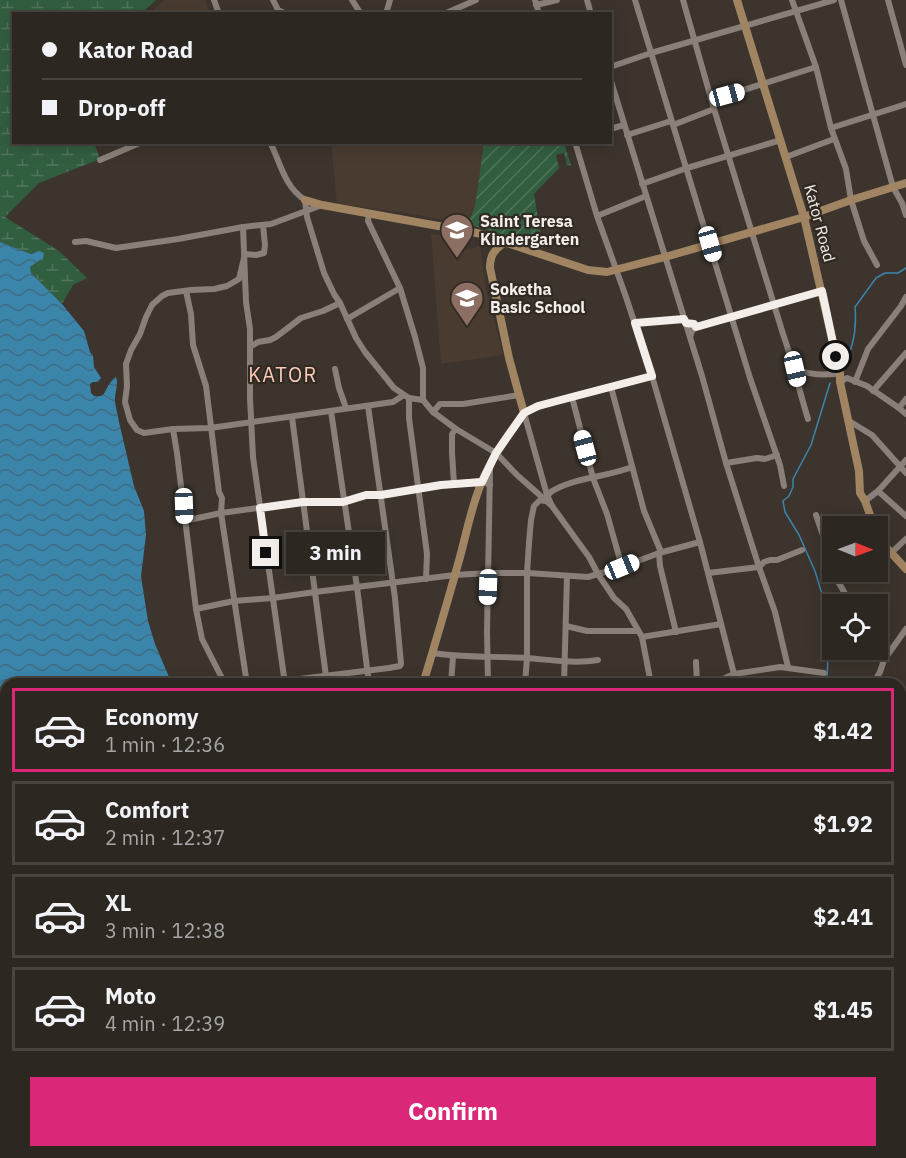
<!DOCTYPE html>
<meta charset="utf-8">
<style>
body{margin:0;font-family:"IBM Plex Sans",sans-serif;background:#352f2a;color:#f1f3f6;height:100vh;display:flex;flex-direction:column;font-size:22px;white-space:nowrap}
*{box-sizing:border-box;margin:0}
p{font-size:20px;color:#a7a5a5}
.icon{flex:none;width:33px;height:33px;fill:none;stroke:currentColor;stroke-width:2;stroke-linecap:round;stroke-linejoin:round}
.map{position:relative;flex:1;overflow:hidden}
.sheet{position:absolute;left:0px;top:678px;width:906px;height:480px;display:flex;flex-direction:column;background:#2d2722;border-radius:18px 18px 0 0;box-shadow:0 3px 15px #0003,0 0 0 2px #484440}
.sheet>*{flex:none}
.top-card{position:absolute;left:12px;top:12px;width:600px;height:132px;border-radius:0px;box-shadow:0 3px 15px #0003,0 0 0 2px #484440;display:grid;align-content:center;height:132px;padding:0 30px;background:#2d2722}
.needle{width:39px;rotate:91deg}
.buttons{position:absolute;left:822px;top:516px;display:grid;gap:12px}
.buttons a{display:grid;place-items:center;width:66px;height:66px;border-radius:0px;background:#2d2722;box-shadow:0 3px 15px #0003,0 0 0 2px #484440;font-size:30px}
.end{position:absolute;width:27px;height:27px;margin:-14px;border:8px solid #f4eeea;background:#111;box-shadow:0 0 0 3px #111}
.from{border-radius:50%}
.bubble{position:absolute;height:42px;border-radius:0px;background:#2d2722;box-shadow:0 3px 15px #0003,0 0 0 2px #484440;font-size:20px;font-weight:700;line-height:42px;text-align:center}
.car{position:absolute;width:18px;height:36px;margin:-18px -9px;border-radius:8px;box-shadow:0 0 4px 2px #0007;background:linear-gradient(#fff 24%,#345 0 40%,#fff 0 76%,#345 0 86%,#fff 0)}
.top-card b{display:flex;align-items:center;gap:21px;height:57px;font-size:22px}
.top-card b+b{border-top:2px solid #484440}
.top-card i{width:15px;height:15px;background:#f1f3f6}
ul{padding:10px 0 0;list-style:none}
li{display:flex;align-items:center;gap:18px;height:84px;margin:0 12px 9px;padding:0 18px;border:3px solid #484440;border-radius:0px}
li div{flex:1}
li b{display:block;font-size:22px}
li em{font-style:normal;font-weight:700}
li.on{border-color:#db2777}
li>.icon{width:54px;height:54px;stroke-width:1.5}
.primary-button{display:flex;gap:12px;margin-top:auto;padding:12px 30px}
.primary-button a{flex:1;height:69px;border-radius:0px;background:#db2777;color:#fff;font-size:24px;font-weight:700;line-height:69px;text-align:center}
.map>svg:first-child{display:block}
.built{fill:#493b30}
.green{fill:#325e40}
.wetland{fill:url(#wetland-marsh)}
.garden{fill:url(#garden-furrows)}
.water{fill:url(#water-waves)}
.lines{fill:none;stroke-linecap:round;stroke-linejoin:round}
.stream{stroke:#3b85ab;stroke-width:1.5}
.street{stroke:#8a8079;stroke-width:6}
.secondary{stroke:#a18462;stroke-width:8}
.primary{stroke:#b8894b;stroke-width:9}
.route{stroke:#f4eeea;stroke-width:8}
.labels{text-anchor:middle;stroke-width:4.5;stroke-linejoin:round;paint-order:stroke}
.poi-label{font-size:16px;font-weight:bold;fill:#f4eeea;stroke:#312a23;text-anchor:start}
.street-label{font-size:16px;fill:#f4eeea;stroke:#312a23}
.quarter-label{font-size:20px;letter-spacing:1.5px;fill:#fbccb8;stroke:#312a23}
</style>
<div class="map">
<svg width="906" height="1158" viewBox="0 0 906 1158">
<defs>
<pattern id="wetland-marsh" width="20" height="14" patternUnits="userSpaceOnUse" patternTransform="scale(1.5)"><rect width="20" height="14" fill="#325e40"/><path d="M1 5h8M5 5V1M11 12h8M15 12V8" fill="none" stroke="#50755c"/></pattern>
<pattern id="garden-furrows" width="10" height="10" patternUnits="userSpaceOnUse" patternTransform="scale(1.5)"><rect width="10" height="10" fill="#325e40"/><path d="M-1 1l2-2M0 10L10 0M9 11l2-2" fill="none" stroke="#50755c"/></pattern>
<pattern id="water-waves" width="16" height="10" patternUnits="userSpaceOnUse" patternTransform="scale(1.5)"><rect width="16" height="10" fill="#3b85ab"/><path d="M0 5q4-4 8 0t8 0" fill="none" stroke="#416c83"/></pattern>
</defs>
<rect width="100%" height="100%" fill="#3c342d"/>
<!-- built -->
<g class="built">
<path d="M165,0H205L210,13H149Z"/>
<path d="M331,143H484L475,206L468,224L406,213L337,204Z"/>
<path d="M431,234L461,239V251L480,246L486,289L503,355L441,364Z"/>
<path d="M900,1032L906,1035V1067L900,1080Z"/>
</g>
<!-- green -->
<path class="green" d="M900,964L906,966V1033L900,1029Z"/>
<!-- wetland -->
<path class="wetland" d="M0,0H156L142,13L14,14V142L94,143L100,159L39,183L5,217L59,251L87,278L73,285L62,304L31,273L30,267L43,258L35,252L31,254L0,242Z"/>
<!-- garden -->
<path class="garden" d="M484,143H564L571,165L567,166L564,153L556,155L559,168L534,194L543,248L468,224L475,206Z"/>
<!-- water -->
<g class="water">
<path d="M0,242L31,254L39,251L44,253L43,258L30,267L31,273L62,304L84,331L90,352L93,356L94,367L101,378L98,382H93L90,384L91,393L94,396C106,398 104,391 110,383C110,382 116,377 116,377C119,386 114,393 115,402C116,409 118,415 119,422L134,486L144,511L146,535L141,576L148,621L155,644L172,684H6V852H0Z"/>
<path d="M91,1152H441L443,1158H93Z"/>
</g>
<g class="lines">
<!-- stream -->
<g class="stream">
<path d="M842,369C853,350 857,329 855,307L876,278L885,273H898L906,268"/>
<path d="M807,684L825,683L827,680L828,655L827,642L823,628L822,594L815,571L799,535L785,512L783,501L789,496L793,487V479L811,445L830,383"/>
</g>
<!-- street -->
<g class="street">
<path d="M214,0L219,14"/>
<path d="M273,0L278,10L284,13"/>
<path d="M352,0L361,14"/>
<path d="M535,0L539,14"/>
<path d="M587,0L591,14"/>
<path d="M635,0L750,378L780,465L784,486"/>
<path d="M683,0L714,109L783,334C793,362 799,390 808,419"/>
<path d="M792,0L816,67L831,128L846,169L851,200L864,241L877,265"/>
<path d="M841,0L893,187L902,203L906,215"/>
<path d="M888,0L906,65"/>
<path d="M536,5L557,0"/>
<path d="M386,14L390,0"/>
<path d="M444,14L476,0"/>
<path d="M610,67L651,53L834,0"/>
<path d="M610,78L702,376L726,463L759,567L775,612L788,667"/>
<path d="M712,100L816,67"/>
<path d="M673,125L714,109"/>
<path d="M831,128L906,104"/>
<path d="M610,129L624,125"/>
<path d="M627,135L671,121"/>
<path d="M270,142C281,164 284,186 305,200L307,217L324,273L334,294L340,303L356,338L365,352L394,388L409,398L423,400L433,412L456,429L496,453L517,475L552,506"/>
<path d="M575,142L597,216L626,297L652,376L700,542L734,674"/>
<path d="M786,157L834,139"/>
<path d="M100,160L142,142"/>
<path d="M642,184L687,168L781,140"/>
<path d="M369,213L368,221L400,288L415,337L423,368V400"/>
<path d="M597,216L646,196"/>
<path d="M263,225L265,245L264,253L256,255L245,254L239,279L227,286L214,289L191,290L168,293L162,296L152,305L146,317L140,334L131,350L126,364L127,386L125,402L130,420L137,430L144,433L173,429L210,428L393,402L404,395"/>
<path d="M243,227L246,302L250,329V398L253,457L285,684"/>
<path d="M75,242L86,241L116,248L178,239L243,227L271,224L322,205"/>
<path d="M186,291L191,314L193,345L206,386L219,492L222,498L221,513L247,684"/>
<path d="M347,319L400,288"/>
<path d="M635,323L684,319"/>
<path d="M690,337L692,331L696,327L822,291"/>
<path d="M250,347L258,342L270,340L276,337L301,318L323,311L340,303"/>
<path d="M335,369L339,388L346,408"/>
<path d="M795,369C810,375 824,376 840,373"/>
<path d="M840,382L847,378L867,386L899,408L906,414"/>
<path d="M855,382L868,349L901,306L906,297"/>
<path d="M611,387L644,511L661,552"/>
<path d="M873,391L906,353"/>
<path d="M572,397L593,478L607,514L622,567"/>
<path d="M409,398V418L427,554L426,579"/>
<path d="M899,408L906,399"/>
<path d="M331,411L357,587L369,684"/>
<path d="M433,412L440,404H463L519,395"/>
<path d="M292,417L327,684"/>
<path d="M849,421L872,435L906,473"/>
<path d="M173,429L177,453L196,609L202,639L225,684"/>
<path d="M726,463L757,458L765,459L777,455"/>
<path d="M454,484L452,453V434L456,429"/>
<path d="M878,491L906,516"/>
<path d="M865,501L878,491L906,460"/>
<path d="M816,515L827,547L824,551L832,571L851,604"/>
<path d="M184,521L221,513L303,502H343L366,495H381L441,485L482,481L490,485"/>
<path d="M659,553L660,566L676,632"/>
<path d="M891,553L906,539"/>
<path d="M708,573L759,567L764,562L770,560H777L802,550"/>
<path d="M196,609L234,601L273,598L315,592L455,575L488,573H527L588,577L622,567L659,553L700,542"/>
<path d="M566,626L587,631H638"/>
<path d="M642,637L721,624"/>
<path d="M873,650L884,660"/>
<path d="M433,653C464,658 496,656 527,658C551,660 575,664 598,660"/>
<path d="M696,662L697,684"/>
<path d="M259,684L389,668L400,666L401,664L395,598L368,406"/>
<path d="M451,684L453,656"/>
<path d="M488,684L487,632L490,469"/>
<path d="M525,684L527,658V573L529,543L531,520L534,506L540,500L545,501C547,496 549,492 554,490C577,477 607,477 632,467"/>
<path d="M564,684L567,576"/>
<path d="M651,684L642,637L626,609L614,598L598,574L589,557L552,506L547,495L524,413C564,395 610,388 652,376"/>
<path d="M712,684L734,674L780,667L824,673"/>
<path d="M873,684L880,672L884,660L906,629"/>
<path d="M900,707L906,712"/>
<path d="M900,756L906,750"/>
<path d="M0,861L6,860"/>
<path d="M900,1088L906,1073"/>
<path d="M900,1103L906,1104"/>
<path d="M8,1152L21,1158"/>
<path d="M797,1152L810,1158"/>
<path d="M656,1154L657,1152"/>
<path d="M840,1158L845,1152"/>
</g>
<!-- secondary -->
<g class="secondary">
<path d="M737,0L804,217L840,373V382L859,471L860,493L865,501L874,526"/>
<path d="M305,200L322,205L477,233L588,270L607,272L665,257L804,217L851,200L906,183"/>
<path d="M878,534L882,543L906,569"/>
<path d="M423,684C435,644 447,604 458,564C466,537 470,510 481,484C491,458 508,435 524,413L509,358L490,268C490,255 494,250 504,243"/>
</g>
<!-- primary -->
<g class="primary">
<path d="M0,881L6,878"/>
<path d="M900,936L906,937"/>
</g>
</g>
<g class="lines">
<!-- route -->
<path class="route" d="M266,553L260,508L303,502H343L366,495H381L441,485L482,482L496,453L524,413L538,406L572,397L652,376L635,323L684,319L686,323L694,324L696,327L822,291L836,357"/>
</g>
<!-- icons -->
<defs>
<g id="school-pin" transform="scale(1.725)"><path d="M0 17L-7.5 6A9.5 9.5 0 1 1 7.5 6Z" fill="#8d6e63" stroke="#312a23"/><path d="M0-5L7-2L0 1L-7-2ZM-4 1L0 2.5L4 1V4Q0 6-4 4Z" fill="#fff"/></g>
</defs>
<g fill-rule="evenodd">
<use href="#school-pin" x="457" y="230"/>
<use href="#school-pin" x="467" y="298"/>
</g>
<g class="labels">
<!-- poi labels -->
<g class="poi-label">
<text x="480" y="227">Saint Teresa<tspan x="480" dy="18">Kindergarten</tspan></text>
<text x="490" y="295">Soketha<tspan x="490" dy="18">Basic School</tspan></text>
</g>
<!-- street labels -->
<g class="street-label">
<text transform="translate(820 223) rotate(75)" y="6">Kator Road</text>
</g>
<!-- quarter labels -->
<g class="quarter-label">
<text x="283" y="382">KATOR</text>
</g>
</g>
</svg>
<div class="buttons">
<a><svg class="needle" viewBox="-14 -14 28 28"><path d="M0-13l5 13h-10z" fill="#e53935"/><path d="M0 13l5-13h-10z" fill="#a7a5a5"/></svg></a>
<a><svg class="icon" aria-label="locate" viewBox="0 0 24 24"><circle cx="12" cy="12" r="6"/><path d="M12 2v4M12 18v4M2 12h4M18 12h4"/></svg></a>
</div>
<i class="end from" style="left:836px;top:357px"></i>
<i class="end" style="left:266px;top:553px"></i>
<div class="bubble" style="left:286px;top:532px;width:99px">3 min</div>
<i class="car" style="left:727px;top:95px;rotate:75deg"></i>
<i class="car" style="left:710px;top:244px;rotate:164deg"></i>
<i class="car" style="left:795px;top:369px;rotate:167deg"></i>
<i class="car" style="left:585px;top:448px;rotate:345deg"></i>
<i class="car" style="left:184px;top:506px;rotate:178deg"></i>
<i class="car" style="left:622px;top:567px;rotate:68deg"></i>
<i class="car" style="left:488px;top:587px;rotate:182deg"></i>
<div class="top-card">
<b><i class="from"></i>Kator Road</b>
<b><i></i>Drop-off</b>
</div>
<section class="sheet">
<ul>
<li class="on"><svg class="icon" aria-label="car" viewBox="0 0 24 24"><path d="M5 17H2v-5l4-1 3-4h7l3 4 3 1v5h-3M9 17h6M6 11h13"/><circle cx="7" cy="17" r="2"/><circle cx="17" cy="17" r="2"/></svg><div><b>Economy</b><p>1 min · 12:36</p></div><em>$1.42</em></li>
<li><svg class="icon" aria-label="car" viewBox="0 0 24 24"><path d="M5 17H2v-5l4-1 3-4h7l3 4 3 1v5h-3M9 17h6M6 11h13"/><circle cx="7" cy="17" r="2"/><circle cx="17" cy="17" r="2"/></svg><div><b>Comfort</b><p>2 min · 12:37</p></div><em>$1.92</em></li>
<li><svg class="icon" aria-label="car" viewBox="0 0 24 24"><path d="M5 17H2v-5l4-1 3-4h7l3 4 3 1v5h-3M9 17h6M6 11h13"/><circle cx="7" cy="17" r="2"/><circle cx="17" cy="17" r="2"/></svg><div><b>XL</b><p>3 min · 12:38</p></div><em>$2.41</em></li>
<li><svg class="icon" aria-label="car" viewBox="0 0 24 24"><path d="M5 17H2v-5l4-1 3-4h7l3 4 3 1v5h-3M9 17h6M6 11h13"/><circle cx="7" cy="17" r="2"/><circle cx="17" cy="17" r="2"/></svg><div><b>Moto</b><p>4 min · 12:39</p></div><em>$1.45</em></li>
</ul>
<div class="primary-button"><a>Confirm</a></div>
</section>
</div>
